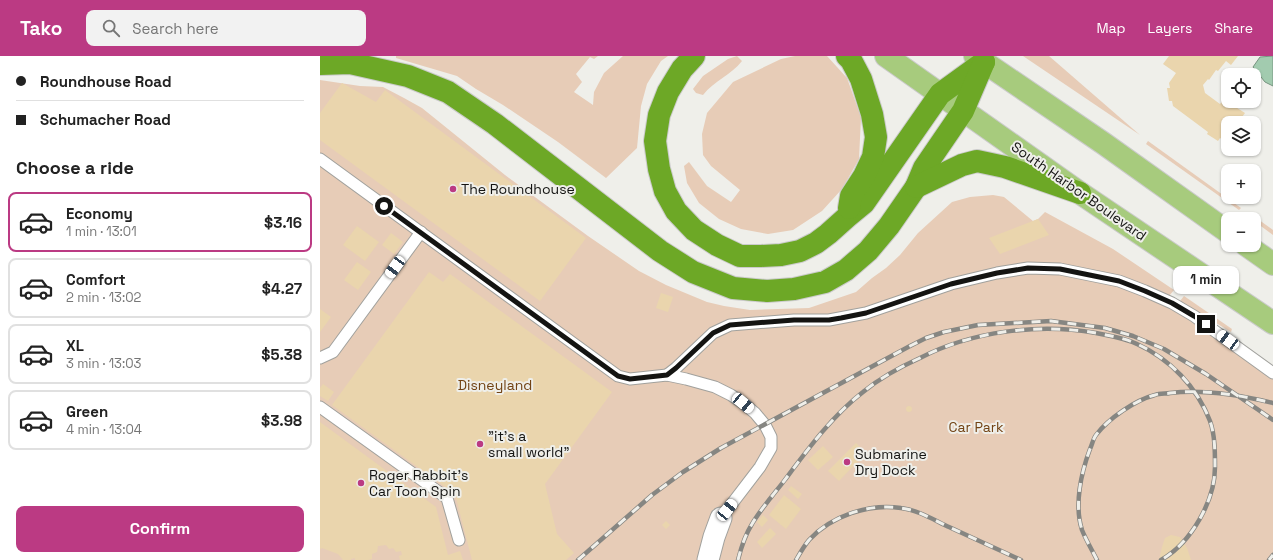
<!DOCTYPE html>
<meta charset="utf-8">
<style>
body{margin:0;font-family:"Space Grotesk",sans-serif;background:#f2f2f2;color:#222;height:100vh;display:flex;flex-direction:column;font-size:15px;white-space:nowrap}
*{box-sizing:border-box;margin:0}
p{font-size:13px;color:#767676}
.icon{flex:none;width:22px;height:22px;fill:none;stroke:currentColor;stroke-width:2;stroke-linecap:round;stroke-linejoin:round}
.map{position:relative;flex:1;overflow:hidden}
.side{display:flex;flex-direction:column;background:#fff;width:320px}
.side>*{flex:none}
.banner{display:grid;align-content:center;height:88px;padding:0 16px;background:#fff}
.tools{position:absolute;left:901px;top:12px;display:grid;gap:8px}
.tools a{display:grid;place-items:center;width:40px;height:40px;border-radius:8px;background:#fff;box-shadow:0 1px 3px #0004;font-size:20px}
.end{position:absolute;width:18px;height:18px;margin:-9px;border:5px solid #141412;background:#fff;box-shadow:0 0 0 2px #fff}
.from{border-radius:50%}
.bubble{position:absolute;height:28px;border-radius:8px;background:#fff;box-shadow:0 1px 3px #0004;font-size:13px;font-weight:800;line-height:28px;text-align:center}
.car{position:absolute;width:12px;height:24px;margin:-12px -6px;border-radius:5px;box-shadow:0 0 3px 1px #0007;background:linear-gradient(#fff 24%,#345 0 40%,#fff 0 76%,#345 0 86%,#fff 0)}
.banner b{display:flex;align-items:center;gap:14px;height:38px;font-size:15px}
.banner b+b{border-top:1px solid #e0e0e0}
.banner i{width:10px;height:10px;background:#222}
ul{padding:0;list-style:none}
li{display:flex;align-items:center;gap:12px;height:60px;margin:0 8px 6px;padding:0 8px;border:2px solid #e0e0e0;border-radius:8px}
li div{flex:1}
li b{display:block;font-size:15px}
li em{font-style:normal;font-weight:800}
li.on{border-color:#bb3a83}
li>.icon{width:36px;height:36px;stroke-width:1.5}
h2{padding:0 16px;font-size:18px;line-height:48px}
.button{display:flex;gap:8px;margin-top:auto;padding:8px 16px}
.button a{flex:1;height:46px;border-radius:8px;background:#bb3a83;color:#fff;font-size:16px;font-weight:800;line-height:46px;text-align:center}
header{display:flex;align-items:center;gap:24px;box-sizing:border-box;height:56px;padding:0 20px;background:#bb3a83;color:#fff}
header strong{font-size:19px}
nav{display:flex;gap:22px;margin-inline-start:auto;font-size:14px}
.search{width:280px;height:36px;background:#f2f2f2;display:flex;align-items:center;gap:10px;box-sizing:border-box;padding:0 14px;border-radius:8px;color:#767676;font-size:15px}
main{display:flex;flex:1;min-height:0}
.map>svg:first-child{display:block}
.green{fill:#e7ccb7}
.water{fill:#a2cbaf;stroke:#779480}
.building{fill:#ead5ad}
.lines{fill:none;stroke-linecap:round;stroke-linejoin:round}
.lane-casing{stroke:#a1a19d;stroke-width:13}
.street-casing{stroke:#a1a19d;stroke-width:23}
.primary-casing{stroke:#cbcbcb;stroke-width:24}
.highway-casing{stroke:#cbcbcb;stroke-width:24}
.lane{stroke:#fff;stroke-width:11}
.street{stroke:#fff;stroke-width:21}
.primary{stroke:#a7cb7d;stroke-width:22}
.highway{stroke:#6da826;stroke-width:22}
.rail-casing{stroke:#868682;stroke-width:4.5}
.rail{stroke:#efefea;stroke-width:3;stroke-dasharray:9;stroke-linecap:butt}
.route{stroke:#141412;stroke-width:5}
.poi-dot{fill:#bb3a83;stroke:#efefea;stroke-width:1.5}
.labels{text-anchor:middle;stroke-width:4;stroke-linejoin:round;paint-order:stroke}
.poi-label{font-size:14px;fill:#141412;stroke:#efefea;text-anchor:start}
.street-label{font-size:14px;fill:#141412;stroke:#efefea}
.park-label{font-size:14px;fill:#724314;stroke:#efefea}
</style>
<header>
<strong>Tako</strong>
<div class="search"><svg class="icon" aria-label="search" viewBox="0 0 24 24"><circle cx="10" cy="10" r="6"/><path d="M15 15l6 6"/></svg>Search here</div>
<nav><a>Map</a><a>Layers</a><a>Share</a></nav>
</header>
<main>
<section class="side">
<div class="banner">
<b><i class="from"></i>Roundhouse Road</b>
<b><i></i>Schumacher Road</b>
</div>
<h2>Choose a ride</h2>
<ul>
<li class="on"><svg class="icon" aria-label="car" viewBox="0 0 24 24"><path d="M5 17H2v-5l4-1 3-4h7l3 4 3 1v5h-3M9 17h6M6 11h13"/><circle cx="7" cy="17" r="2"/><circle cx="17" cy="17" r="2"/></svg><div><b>Economy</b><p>1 min · 13:01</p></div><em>$3.16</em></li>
<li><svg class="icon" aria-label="car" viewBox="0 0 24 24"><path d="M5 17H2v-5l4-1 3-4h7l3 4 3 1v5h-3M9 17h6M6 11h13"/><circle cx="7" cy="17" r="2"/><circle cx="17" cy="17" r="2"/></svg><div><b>Comfort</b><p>2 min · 13:02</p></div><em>$4.27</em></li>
<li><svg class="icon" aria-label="car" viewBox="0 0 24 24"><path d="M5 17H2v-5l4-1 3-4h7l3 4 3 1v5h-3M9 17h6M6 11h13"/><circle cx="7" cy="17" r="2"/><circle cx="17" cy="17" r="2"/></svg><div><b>XL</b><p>3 min · 13:03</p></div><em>$5.38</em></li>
<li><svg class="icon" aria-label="car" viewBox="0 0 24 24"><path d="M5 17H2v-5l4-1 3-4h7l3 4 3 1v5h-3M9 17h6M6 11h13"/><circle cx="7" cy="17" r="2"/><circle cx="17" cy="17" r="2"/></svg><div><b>Green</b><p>4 min · 13:04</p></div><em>$3.98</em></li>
</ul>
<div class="button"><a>Confirm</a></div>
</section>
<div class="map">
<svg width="953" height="504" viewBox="0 0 953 504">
<rect width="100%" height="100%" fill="#efefea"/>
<!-- green -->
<g class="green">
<path d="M76,0H278L274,3L270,1L256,18L262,26L254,36L273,49L274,36L284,17L303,0H348L341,5L327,28L321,50L317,92L286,122L238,86L183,49L156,33L137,20L76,2Z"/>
<path d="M417,0L422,5C411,19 394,25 383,39L376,37L373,33L383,20L408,3Z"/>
<path d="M475,0H507L527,22L541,61L539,103L522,133L502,155L473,174L448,178L421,173L399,163L379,147L367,127L364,110L369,106L387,130L411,146L420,134L391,110L383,99L382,78L387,57L413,26L461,3Z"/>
<path d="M703,0H729L820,79Z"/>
<path d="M0,24L40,30L63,31L84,42L102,52L185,119L268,180L319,215L346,229L387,246L404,250L430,254L489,252L536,236L552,222L566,212L580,199L598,177L632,146L650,141L673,139L684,141L713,165L718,163L725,156L793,193L854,234L849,240L860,245L864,240L912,273L911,276L866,249L953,312V504H0Z"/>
<path d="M828,85L921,152L919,154L826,88Z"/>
<path d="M928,156L953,174V179L934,165V163H931L926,159Z"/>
</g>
<!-- water -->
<path class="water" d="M953,0V30L945,26L933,11L940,1Z"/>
<!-- building -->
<g class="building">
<path d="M849,0H918L911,9L906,5L898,15L896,14L889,24L888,23L883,29L885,37L900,48L906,40L908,42V45H912L916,48L914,50L925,57L922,61L931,67H908V87L900,82L898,85L887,78L888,76L853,50L852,45H849L847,32H850L849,27L856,17L843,8Z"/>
<path d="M22,27L56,46L65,34L266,182L220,245L0,84V57Z"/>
<path d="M718,163L729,179L680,198L669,182Z"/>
<path d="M37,170L59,186L45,205L23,189Z"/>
<path d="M71,177L83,186L74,198L62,189Z"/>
<path d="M37,206L51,216L38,234L24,224Z"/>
<path d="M109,216L123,226L130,218L292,336L225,428L237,478L254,497L246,504H152L135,438L12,349Z"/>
<path d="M341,237L353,241L348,256L336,252Z"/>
<path d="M0,253L11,261L0,276Z"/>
<path d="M3,328L14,336L8,345L0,340V332Z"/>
<circle cx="589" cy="353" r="3"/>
<path d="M0,366L116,451L128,499L140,495L143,504H80L79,500L82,499L81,495L76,496L73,492L69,493L66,489L58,490L57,496L52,498V503L48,504H35V502L31,503V504H23L18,498L2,492L0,493Z"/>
<path d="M536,387L546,397L519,425L508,415Z"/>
<path d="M503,390L513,401L498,414L488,404Z"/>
<path d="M471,430L482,438L478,443L468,434Z"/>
<path d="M464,439L481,453L466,473L449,459Z"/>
<path d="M443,459L448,464L442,471L437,466Z"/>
<path d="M346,465L350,469L346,473L342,469Z"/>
<path d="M450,472L456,478L442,492L437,486Z"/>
<path d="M851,479L860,481L867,492L871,504H839L842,491L845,482Z"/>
</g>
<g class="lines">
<!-- lane casing -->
<g class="lane-casing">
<g id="lane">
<path d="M0,103L298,320L310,323L347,319L366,323L395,331L411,339L423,347L435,357L445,369L451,381V392L440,411L401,462"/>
<path d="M0,302L13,296L101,176"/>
<path d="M347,319L356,312L393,277L410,269L474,264H509L546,257L631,228L677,217L708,212L740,213L799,225L825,235L852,247L874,260L953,317"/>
<path d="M0,351L127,442L139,484"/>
</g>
</g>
<!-- street casing -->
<g class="street-casing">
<path id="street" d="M388,504L394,481L401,462"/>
</g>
<!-- primary casing -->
<g class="primary-casing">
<g id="primary">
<path d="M566,0L760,137L953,267"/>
<path d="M655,0L783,87L908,176"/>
<path d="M926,189L953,208"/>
</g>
</g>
<!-- highway casing -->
<g class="highway-casing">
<g id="highway">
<path d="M374,0L362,13L348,36L339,59L335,85L339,113L345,135L356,155L374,174L397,189L420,200H441L461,199L480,195L496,187L508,178L527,161L544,147L620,38L664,6"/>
<path d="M527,0L531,4L541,23L552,58L556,81L553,101L544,120L531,140L529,152"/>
<path d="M0,8L30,7L88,20L128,36L175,68L340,195L373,216L413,232L447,235L474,233L505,226L526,214L548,195L569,170L596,131L604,112L643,55L664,6"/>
<path d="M596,131L642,109L657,105L685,111L760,137"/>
</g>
</g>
<!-- lane -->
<use href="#lane" class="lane"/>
<!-- street -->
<use href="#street" class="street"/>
<!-- primary -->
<use href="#primary" class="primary"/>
<!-- highway -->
<use href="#highway" class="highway"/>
<!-- rail casing -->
<g class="rail-casing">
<g id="rail">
<path d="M258,504L332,439L363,416L401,392L590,290L606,282L624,276L658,269L731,265L785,272L813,280L844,293L886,318L953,364"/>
<path d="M418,504C421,492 425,479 432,468C440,454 454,438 464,425C488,393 512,360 543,336C560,322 580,311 600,302C652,275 719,267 776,277C790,280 805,282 817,288C850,303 877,331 890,365C895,379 895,396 895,411C895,445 871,487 841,504"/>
<path d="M476,504C480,497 484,490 489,484C511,460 549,447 581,452C598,454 614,464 629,471C653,482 677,493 701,504"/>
<path d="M777,504C772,494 766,484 762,474C754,449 761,417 770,393C772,389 773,383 776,379C788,363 815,344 835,339C840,337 846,338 850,337C884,333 920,339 953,347"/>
<path d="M949,504L953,499"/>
</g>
</g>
<!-- rail -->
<use href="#rail" class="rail"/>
</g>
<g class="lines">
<!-- route -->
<path class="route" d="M64,150L298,320L310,323L347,319L356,312L393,277L410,269L474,264H509L521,262L546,257L631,228L677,217L708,212L740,213L799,225L825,235L852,247L874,260L886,268"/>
</g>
<!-- markers -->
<g class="poi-dot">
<circle cx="133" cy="133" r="4"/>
<circle cx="160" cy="388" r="4"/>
<circle cx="527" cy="406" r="4"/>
<circle cx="41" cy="427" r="4"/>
</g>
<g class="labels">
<!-- poi labels -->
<g class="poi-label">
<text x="141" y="138">The Roundhouse</text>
<text x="168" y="385">"it's a<tspan x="168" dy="16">small world"</tspan></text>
<text x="535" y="403">Submarine<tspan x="535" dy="16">Dry Dock</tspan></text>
<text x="49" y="424">Roger Rabbit's<tspan x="49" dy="16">Car Toon Spin</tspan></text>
</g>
<!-- street labels -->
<g class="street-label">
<text transform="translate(759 135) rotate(35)" y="5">South Harbor Boulevard</text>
</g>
<!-- park labels -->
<g class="park-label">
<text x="175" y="334">Disneyland</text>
<text x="656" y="376">Car Park</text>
</g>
</g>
</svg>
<div class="tools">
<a><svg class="icon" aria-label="locate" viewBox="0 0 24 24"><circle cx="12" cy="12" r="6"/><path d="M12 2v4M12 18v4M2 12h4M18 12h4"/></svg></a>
<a><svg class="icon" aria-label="layers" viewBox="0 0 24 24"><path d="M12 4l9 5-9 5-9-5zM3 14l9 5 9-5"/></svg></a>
<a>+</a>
<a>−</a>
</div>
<i class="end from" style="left:64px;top:150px"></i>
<i class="end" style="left:886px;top:268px"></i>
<div class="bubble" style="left:853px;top:210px;width:66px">1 min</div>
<i class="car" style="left:75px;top:211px;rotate:216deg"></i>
<i class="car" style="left:908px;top:284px;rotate:306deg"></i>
<i class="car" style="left:423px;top:347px;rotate:130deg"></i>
<i class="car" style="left:407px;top:454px;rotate:39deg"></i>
</div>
</main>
